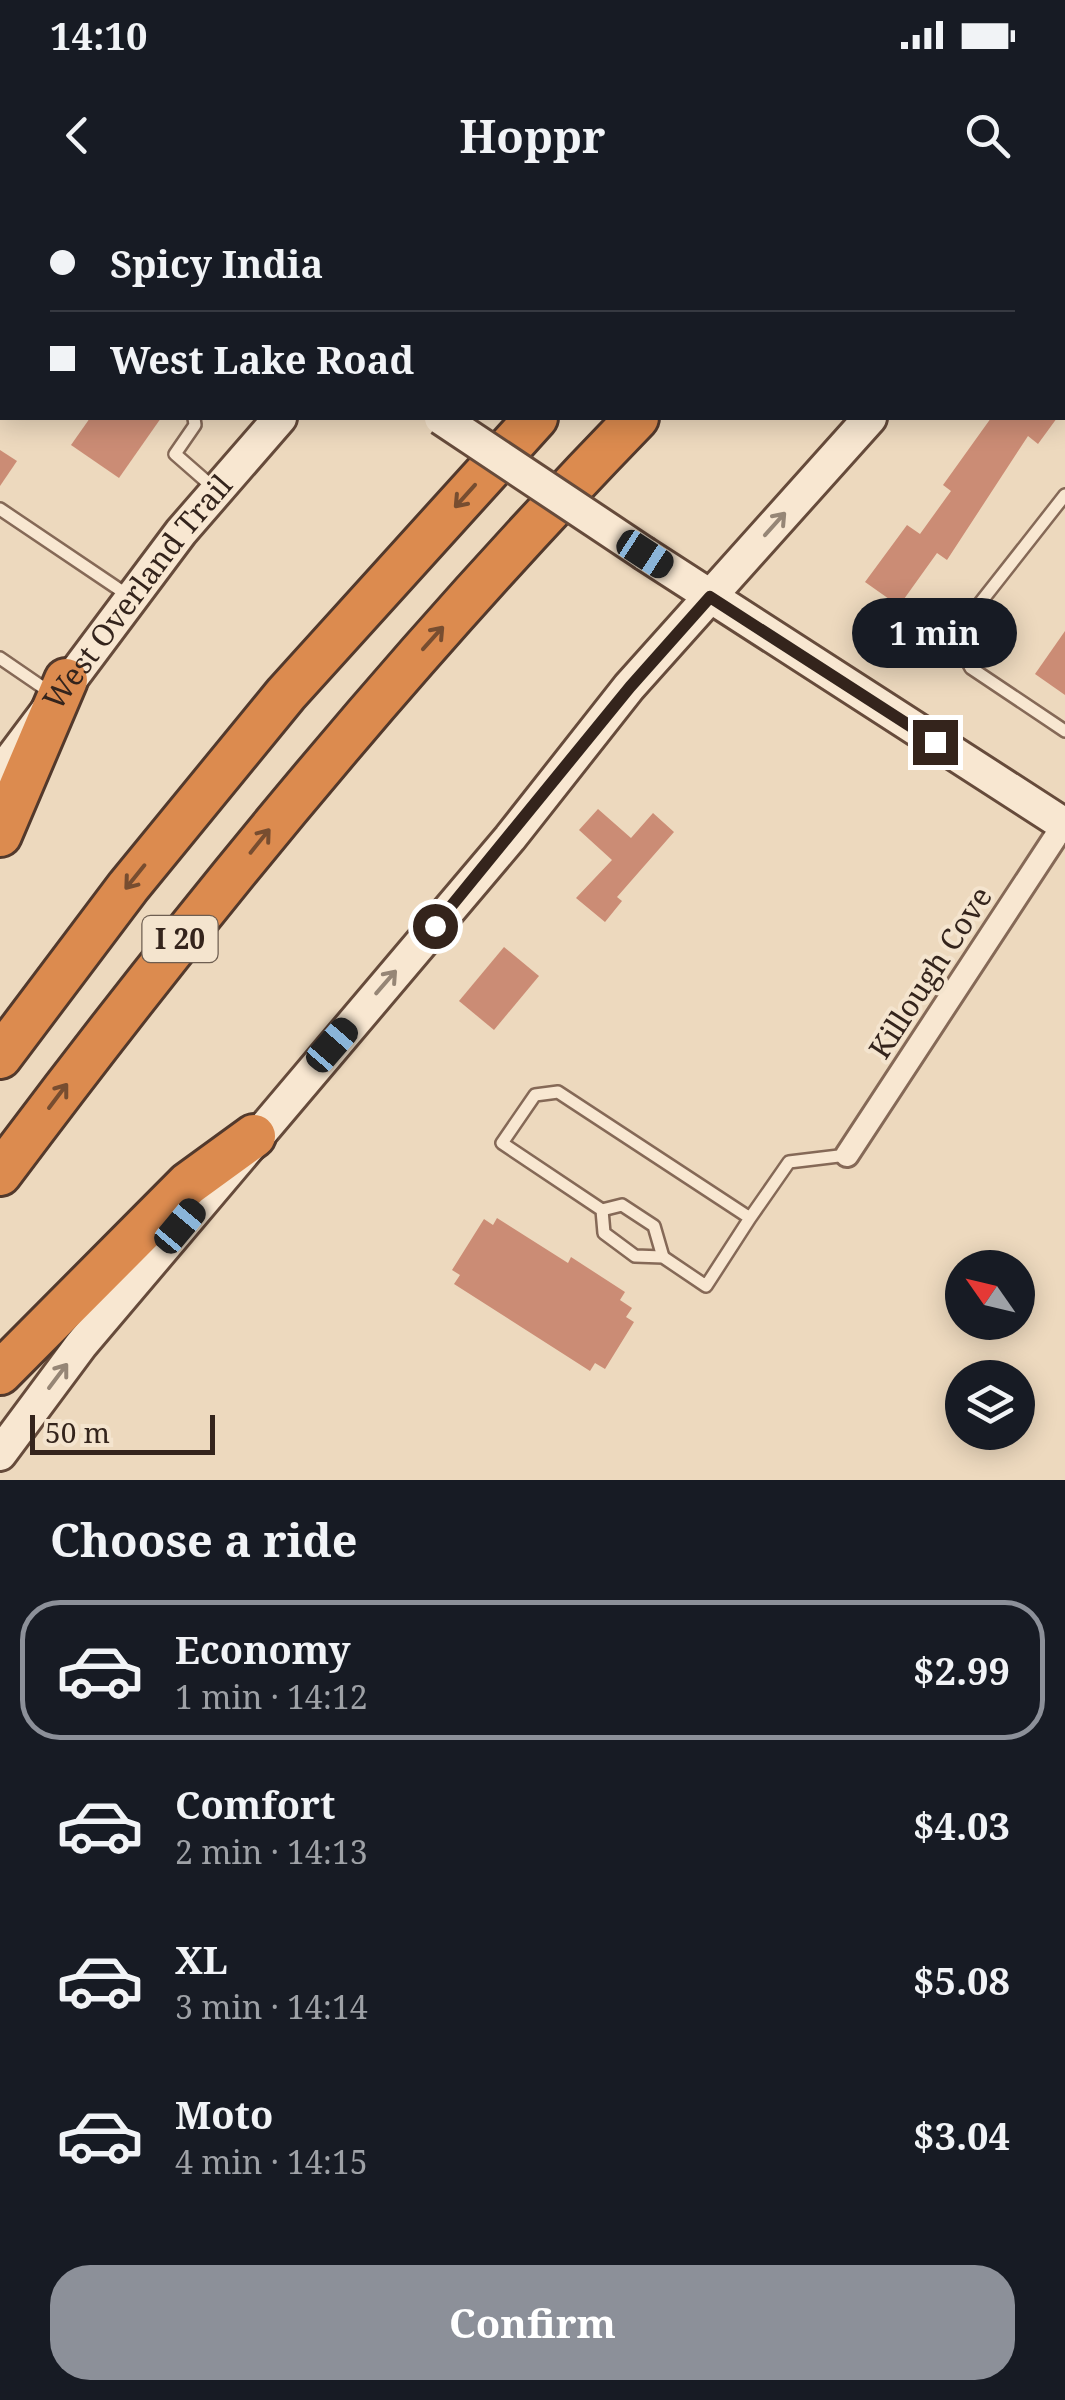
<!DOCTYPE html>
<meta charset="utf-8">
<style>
body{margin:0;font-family:"Noto Serif",serif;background:#242831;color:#f1f3f6;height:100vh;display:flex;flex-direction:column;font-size:38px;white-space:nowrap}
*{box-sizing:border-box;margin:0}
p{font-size:32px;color:#9ea1a6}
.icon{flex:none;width:55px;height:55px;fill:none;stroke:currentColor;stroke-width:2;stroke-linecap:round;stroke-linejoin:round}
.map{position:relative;height:1280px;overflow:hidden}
.panel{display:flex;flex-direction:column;background:#171b24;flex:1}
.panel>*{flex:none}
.guide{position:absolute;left:0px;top:0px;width:1065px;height:220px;box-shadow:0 5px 25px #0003;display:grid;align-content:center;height:220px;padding:0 50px;background:#171b24}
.needle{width:65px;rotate:304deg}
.controls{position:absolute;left:945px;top:1050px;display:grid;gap:20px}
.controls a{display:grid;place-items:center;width:90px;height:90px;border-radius:50%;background:#171b24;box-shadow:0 5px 25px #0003;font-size:50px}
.scale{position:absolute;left:30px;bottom:25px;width:185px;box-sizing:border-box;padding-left:10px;border:5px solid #34241c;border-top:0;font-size:28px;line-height:35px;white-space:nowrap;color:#34241c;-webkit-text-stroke:8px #f4e4ce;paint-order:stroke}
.end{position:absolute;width:45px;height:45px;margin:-22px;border:12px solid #34241c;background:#fff;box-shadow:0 0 0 5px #fff}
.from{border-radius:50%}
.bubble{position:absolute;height:70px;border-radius:35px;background:#171b24;box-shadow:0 5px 25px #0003;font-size:32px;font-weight:700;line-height:70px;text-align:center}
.car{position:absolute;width:30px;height:60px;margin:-30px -15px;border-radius:12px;box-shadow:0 0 8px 2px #0007;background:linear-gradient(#222 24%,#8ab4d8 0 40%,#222 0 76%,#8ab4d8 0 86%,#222 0)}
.guide b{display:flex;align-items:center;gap:35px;height:95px;font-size:38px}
.guide b+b{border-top:2px solid #363941}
.guide i{width:25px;height:25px;background:#f1f3f6}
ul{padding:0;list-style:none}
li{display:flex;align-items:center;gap:30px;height:140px;margin:0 20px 15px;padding:0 30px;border:5px solid transparent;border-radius:40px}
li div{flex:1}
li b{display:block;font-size:38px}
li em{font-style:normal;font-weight:700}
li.current{border-color:#8c9099}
li>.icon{width:90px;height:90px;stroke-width:1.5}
h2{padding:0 50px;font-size:45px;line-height:120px}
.cta{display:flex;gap:20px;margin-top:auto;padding:20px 50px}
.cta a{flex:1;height:115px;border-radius:40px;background:#8c9099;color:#fff;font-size:40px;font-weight:700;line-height:115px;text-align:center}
.status{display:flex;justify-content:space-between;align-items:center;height:70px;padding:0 50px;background:#171b24;direction:ltr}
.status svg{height:28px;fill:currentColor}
header{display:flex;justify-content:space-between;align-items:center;height:130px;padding:0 50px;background:#171b24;font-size:45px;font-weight:700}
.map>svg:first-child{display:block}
.building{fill:#cb8c75}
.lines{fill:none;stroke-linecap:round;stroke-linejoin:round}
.lane-casing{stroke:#856957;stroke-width:16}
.street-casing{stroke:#856957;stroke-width:28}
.secondary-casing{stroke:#664b3b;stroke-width:38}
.highway-casing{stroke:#52392c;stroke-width:48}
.lane{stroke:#f8e7d1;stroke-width:11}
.street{stroke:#f8e7d1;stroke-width:22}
.secondary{stroke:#f8e7d1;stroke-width:32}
.highway{stroke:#dc8b4f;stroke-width:42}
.secondary-bridge-casing{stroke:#664b3b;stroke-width:38;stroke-linecap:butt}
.secondary-bridge{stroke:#f8e7d1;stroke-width:32}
.oneway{stroke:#774d30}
.oneway2{stroke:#968676}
.route{stroke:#34241c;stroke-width:12}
.labels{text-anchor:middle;stroke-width:8;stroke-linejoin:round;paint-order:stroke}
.shield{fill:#f4e4ce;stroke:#6e5e51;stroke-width:2.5}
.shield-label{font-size:28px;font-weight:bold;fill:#34241c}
.street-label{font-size:30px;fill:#34241c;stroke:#f4e4ce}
</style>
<div class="status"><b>14:10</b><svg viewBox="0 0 49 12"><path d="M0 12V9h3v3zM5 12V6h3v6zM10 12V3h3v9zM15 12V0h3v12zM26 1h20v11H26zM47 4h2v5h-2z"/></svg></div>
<header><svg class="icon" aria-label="back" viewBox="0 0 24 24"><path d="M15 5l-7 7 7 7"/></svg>Hoppr<svg class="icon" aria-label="search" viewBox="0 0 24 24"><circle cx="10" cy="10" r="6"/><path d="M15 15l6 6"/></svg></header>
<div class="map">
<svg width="1065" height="1280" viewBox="0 0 1065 1280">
<rect width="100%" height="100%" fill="#edd9be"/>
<!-- building -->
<g class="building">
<path d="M90,218H161L119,278L71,245Z"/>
<path d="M991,218H1057L1038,244L1028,236L947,360L937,353L899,406L865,382L907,325L920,334L951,291L943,285Z"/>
<path d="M0,250L17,261L0,286Z"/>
<path d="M1065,431V495L1035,474Z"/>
<path d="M598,609L631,638L653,613L674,632L617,697L622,701L605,722L576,698L612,660L579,630Z"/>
<path d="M504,747L539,776L494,830L459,801Z"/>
<path d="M497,1018L568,1063L571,1057L625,1092L620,1100L632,1108L626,1117L634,1122L605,1169L595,1163L590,1171L454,1084L460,1075L452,1070L484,1019L493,1025Z"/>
</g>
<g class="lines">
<!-- lane casing -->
<g class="lane-casing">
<g id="lane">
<path d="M400,0L403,2"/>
<path d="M23,2L24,0"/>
<path d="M239,2L241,0"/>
<path d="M0,37L2,33"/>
<path d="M194,218L195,225L175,254L215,289"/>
<path d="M1065,295L962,426L960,448L971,468L1065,531"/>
<path d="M0,309L129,396"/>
<path d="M0,458L51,493"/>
<path d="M602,1010L622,1005L654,1026L663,1057"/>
<path d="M750,1018L706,1086L663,1057L635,1056L604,1033L602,1010L502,943L535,895L558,892L750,1018L789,962L847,955"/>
</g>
</g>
<!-- street casing -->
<g class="street-casing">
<path id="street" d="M847,955L1064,624"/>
</g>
<!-- secondary casing -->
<g class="secondary-casing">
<g id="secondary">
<path d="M111,0L115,2"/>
<path d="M487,2L490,0"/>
<path d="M1062,2L1064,0"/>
<path d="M645,354L1065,625"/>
<path id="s1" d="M0,574L181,332L280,218"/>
<path d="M0,1254L81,1145L510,638L629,487L870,218"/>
</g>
</g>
<!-- highway casing -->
<g class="highway-casing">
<g id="highway">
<path d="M752,2L755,0"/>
<path d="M855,2L858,0"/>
<path d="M0,635L66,480"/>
<path d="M0,857L128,687L286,494L536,218"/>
<path d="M0,974C198,709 407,455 637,218"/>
<path d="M0,1173L188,984L254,936"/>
</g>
</g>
<!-- lane -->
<use href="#lane" class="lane"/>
<!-- street -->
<use href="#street" class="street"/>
<!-- secondary -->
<use href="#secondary" class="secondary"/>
<!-- highway -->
<use href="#highway" class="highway"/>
<!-- secondary-bridge casing -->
<g class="secondary-bridge-casing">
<path id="secondary-bridge" d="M441,218L645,354"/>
</g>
<!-- secondary-bridge -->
<use href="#secondary-bridge" class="secondary-bridge"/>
</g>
<!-- one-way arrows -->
<defs><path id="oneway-shaft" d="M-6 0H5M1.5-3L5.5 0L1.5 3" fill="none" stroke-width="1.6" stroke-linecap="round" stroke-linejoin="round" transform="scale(2.5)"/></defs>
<g class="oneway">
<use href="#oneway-shaft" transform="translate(465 296) rotate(132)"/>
<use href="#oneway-shaft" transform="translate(433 438) rotate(-48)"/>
<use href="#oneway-shaft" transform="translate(260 641) rotate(-51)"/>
<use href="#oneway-shaft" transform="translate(135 677) rotate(129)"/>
<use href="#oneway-shaft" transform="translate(58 896) rotate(-53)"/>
</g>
<g class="oneway2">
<use href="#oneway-shaft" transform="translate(775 324) rotate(-48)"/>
<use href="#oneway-shaft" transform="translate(386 782) rotate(-49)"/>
<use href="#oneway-shaft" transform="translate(58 1176) rotate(-53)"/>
</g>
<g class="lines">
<!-- route -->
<path class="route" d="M435,726L630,487L710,397L935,542"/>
</g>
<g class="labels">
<!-- shield labels -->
<rect class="shield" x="142.5" y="716" width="75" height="46" rx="8"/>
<g class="shield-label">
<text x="180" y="749">I 20</text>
</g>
<!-- street labels -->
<g class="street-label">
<text dy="10" stroke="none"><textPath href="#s1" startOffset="228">West Overland Trail</textPath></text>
<text transform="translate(931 773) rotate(-57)" y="10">Killough Cove</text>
</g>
</g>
</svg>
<div class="controls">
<a><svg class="needle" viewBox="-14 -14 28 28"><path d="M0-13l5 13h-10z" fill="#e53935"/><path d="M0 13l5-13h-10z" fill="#9ea1a6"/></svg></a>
<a><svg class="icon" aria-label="layers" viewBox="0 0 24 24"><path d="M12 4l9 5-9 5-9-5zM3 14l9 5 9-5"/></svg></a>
</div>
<div class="scale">50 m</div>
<i class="end from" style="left:435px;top:726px"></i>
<i class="end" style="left:935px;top:542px"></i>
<div class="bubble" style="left:852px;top:398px;width:165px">1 min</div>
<i class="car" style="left:645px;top:354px;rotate:123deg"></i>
<i class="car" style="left:332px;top:845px;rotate:41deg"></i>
<i class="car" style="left:180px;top:1026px;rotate:40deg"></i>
<div class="guide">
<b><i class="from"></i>Spicy India</b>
<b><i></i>West Lake Road</b>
</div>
</div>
<section class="panel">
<h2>Choose a ride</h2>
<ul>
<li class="current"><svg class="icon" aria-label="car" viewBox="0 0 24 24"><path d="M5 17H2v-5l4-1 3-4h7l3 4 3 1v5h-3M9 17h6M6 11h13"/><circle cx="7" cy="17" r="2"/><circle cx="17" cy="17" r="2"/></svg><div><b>Economy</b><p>1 min · 14:12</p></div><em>$2.99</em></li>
<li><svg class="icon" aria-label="car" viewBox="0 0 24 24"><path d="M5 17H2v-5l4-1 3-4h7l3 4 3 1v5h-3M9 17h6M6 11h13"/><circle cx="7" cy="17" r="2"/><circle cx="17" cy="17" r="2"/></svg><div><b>Comfort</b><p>2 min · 14:13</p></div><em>$4.03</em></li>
<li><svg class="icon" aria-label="car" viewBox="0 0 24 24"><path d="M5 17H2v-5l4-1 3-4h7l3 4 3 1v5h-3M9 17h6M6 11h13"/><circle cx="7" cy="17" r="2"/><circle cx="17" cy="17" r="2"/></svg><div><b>XL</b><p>3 min · 14:14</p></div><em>$5.08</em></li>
<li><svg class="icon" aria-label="car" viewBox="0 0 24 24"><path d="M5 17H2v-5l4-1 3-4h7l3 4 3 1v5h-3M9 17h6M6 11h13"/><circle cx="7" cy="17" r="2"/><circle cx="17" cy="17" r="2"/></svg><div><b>Moto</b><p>4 min · 14:15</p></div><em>$3.04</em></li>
</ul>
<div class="cta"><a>Confirm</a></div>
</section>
